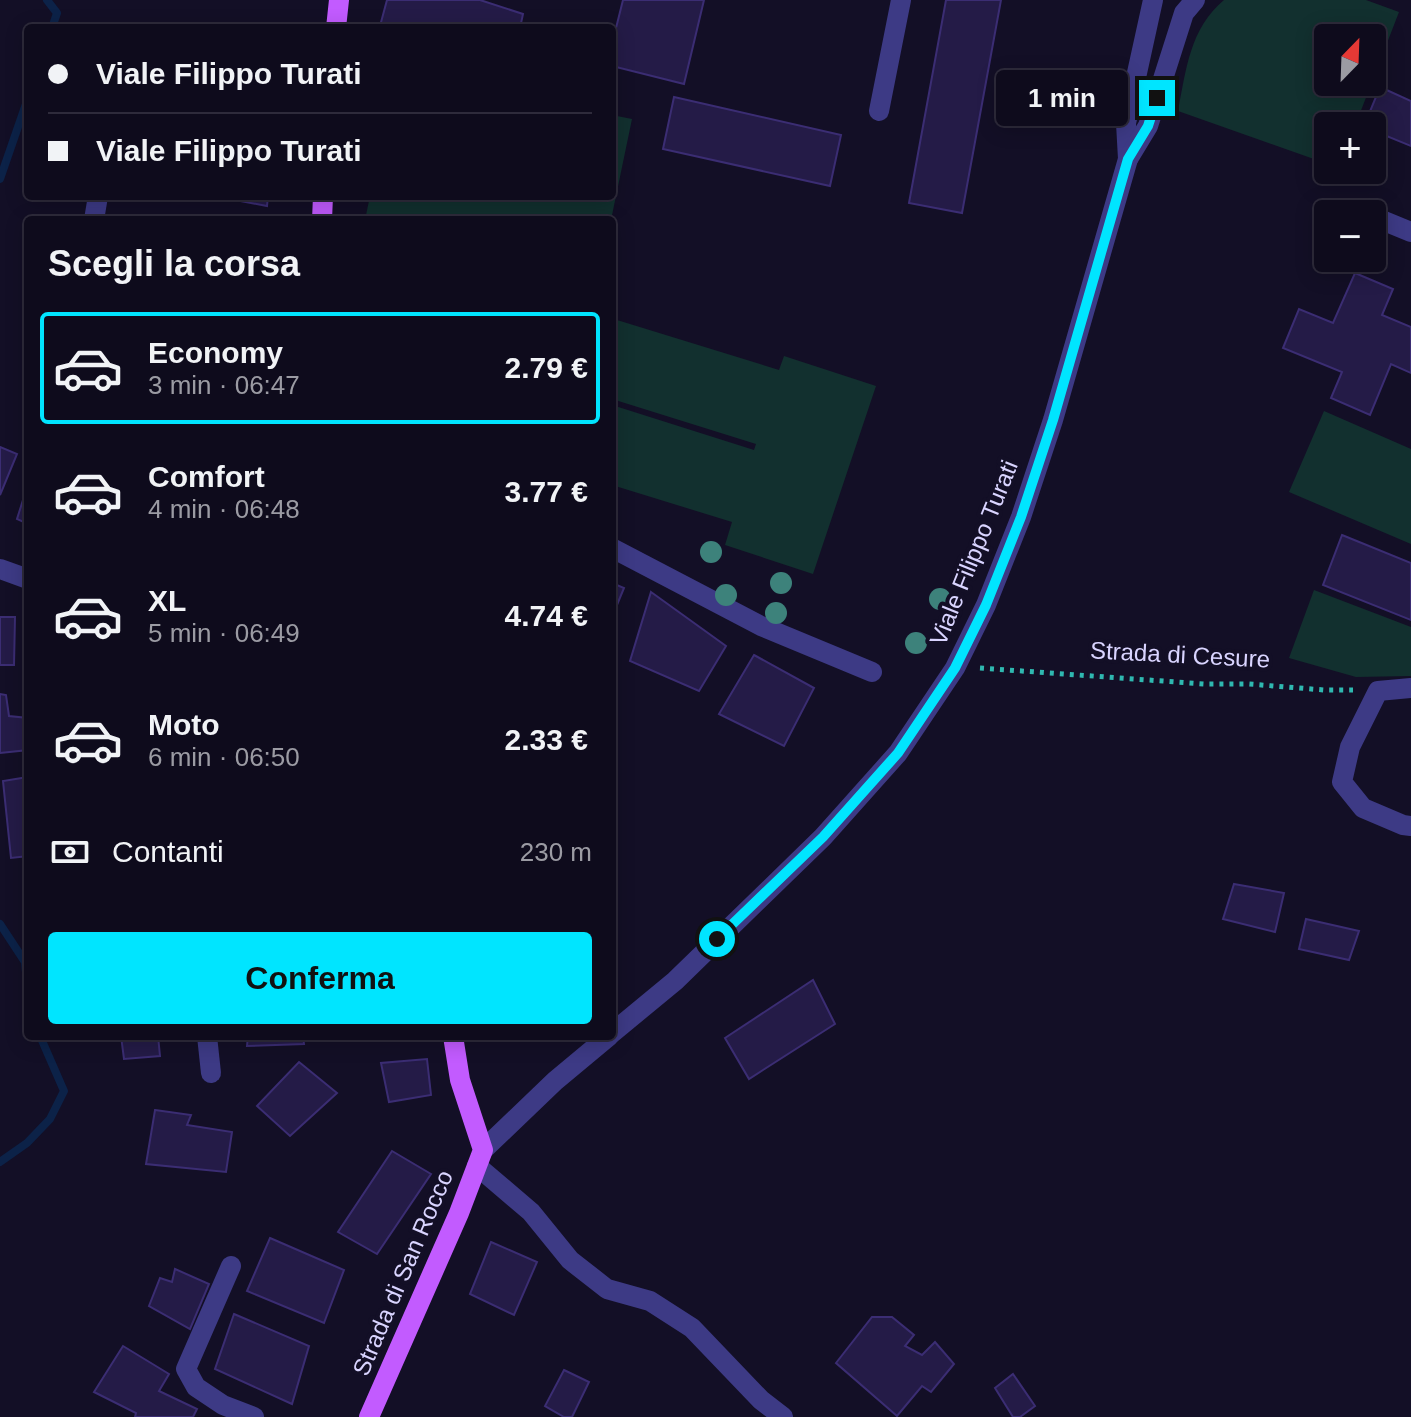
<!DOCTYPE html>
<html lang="it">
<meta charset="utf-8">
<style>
body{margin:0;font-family:Arial,sans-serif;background:#171425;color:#f1f3f6;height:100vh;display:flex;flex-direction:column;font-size:30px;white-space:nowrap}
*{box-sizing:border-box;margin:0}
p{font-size:26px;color:#9b9ba3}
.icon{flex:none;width:44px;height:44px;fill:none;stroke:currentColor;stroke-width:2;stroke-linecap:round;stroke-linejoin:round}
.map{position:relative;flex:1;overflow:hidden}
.drawer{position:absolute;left:24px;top:216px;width:592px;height:824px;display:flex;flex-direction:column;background:#0e0b1c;border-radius:8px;box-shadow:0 4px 20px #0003,0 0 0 2px #2e2b3b}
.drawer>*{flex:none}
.banner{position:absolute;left:24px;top:24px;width:592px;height:176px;border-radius:8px;box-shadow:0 4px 20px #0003,0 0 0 2px #2e2b3b;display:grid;align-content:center;height:176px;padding:0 24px;background:#0e0b1c}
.needle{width:52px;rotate:23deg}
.controls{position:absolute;left:1314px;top:24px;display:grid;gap:16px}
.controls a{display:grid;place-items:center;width:72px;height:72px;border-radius:8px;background:#0e0b1c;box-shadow:0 4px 20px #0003,0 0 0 2px #2e2b3b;font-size:40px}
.end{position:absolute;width:36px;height:36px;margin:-18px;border:10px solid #00e5ff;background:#111;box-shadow:0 0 0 4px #111}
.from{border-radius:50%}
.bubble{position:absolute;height:56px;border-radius:8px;background:#0e0b1c;box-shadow:0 4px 20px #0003,0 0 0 2px #2e2b3b;font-size:26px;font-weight:700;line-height:56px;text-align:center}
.banner b{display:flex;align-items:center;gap:28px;height:76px;font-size:30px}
.banner b+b{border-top:2px solid #2e2b3b}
.banner i{width:20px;height:20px;background:#f1f3f6}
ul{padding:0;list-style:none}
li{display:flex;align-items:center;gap:24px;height:112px;margin:0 16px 12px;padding:0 8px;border:4px solid transparent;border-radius:8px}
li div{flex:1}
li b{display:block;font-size:30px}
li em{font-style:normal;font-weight:700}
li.on{border-color:#00e5ff}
li>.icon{width:72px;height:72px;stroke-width:1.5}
h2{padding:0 24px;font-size:36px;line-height:96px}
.pay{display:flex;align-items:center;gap:20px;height:88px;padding:0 24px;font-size:30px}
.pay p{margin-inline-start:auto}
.cta{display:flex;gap:16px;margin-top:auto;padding:16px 24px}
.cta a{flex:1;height:92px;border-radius:8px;background:#00e5ff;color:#111;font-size:32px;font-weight:700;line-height:92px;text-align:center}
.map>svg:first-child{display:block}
.green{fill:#12302f}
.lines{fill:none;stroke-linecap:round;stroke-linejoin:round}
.stream{stroke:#0c2248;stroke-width:8}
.building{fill:#241b47;stroke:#3b2d73;stroke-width:2}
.path{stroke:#2fb8b0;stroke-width:5;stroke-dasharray:4 6;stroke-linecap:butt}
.minor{stroke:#3d3a85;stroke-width:20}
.major{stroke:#c25bff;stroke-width:20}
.tree{fill:#3d827b}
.route{stroke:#00e5ff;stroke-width:10}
.labels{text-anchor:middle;stroke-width:8;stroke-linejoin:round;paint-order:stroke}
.street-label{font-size:24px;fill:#d9d4ff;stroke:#130f26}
</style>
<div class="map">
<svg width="1411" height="1417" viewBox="0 0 1411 1417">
<rect width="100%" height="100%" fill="#130f26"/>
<!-- green -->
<g class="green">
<path d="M1224,0H1366L1399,12L1372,82V38H1328V82H1372L1355,126H1328V164L1178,111C1186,70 1190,28 1224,0Z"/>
<path d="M612,115L632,119L611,220H365L370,196H612Z"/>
<path d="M617,320L779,370L784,356L876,386L813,574L725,545L732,522L612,485V405L754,450L756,444L612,399V335Z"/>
<path d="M1324,411L1411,449V544L1289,492Z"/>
<path d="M1314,590L1411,627V676L1356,677L1289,658Z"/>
</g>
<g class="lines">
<!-- stream -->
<g class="stream">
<path d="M47,0L57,13L52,28"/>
<path d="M0,179L28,98"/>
<path d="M0,924L25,962L28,995"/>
<path d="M0,1162L27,1143L50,1119L64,1091L40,1036"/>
</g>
</g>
<!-- building -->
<g class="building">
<path d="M387,0H480L523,14L520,28H388L380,26Z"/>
<path d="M623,0H704L684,84L612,66V44Z"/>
<path d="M946,0H1001L962,213L909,203Z"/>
<path d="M1380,87L1411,101V146L1372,130V126H1364Z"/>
<path d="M674,97L841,135L830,186L663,149Z"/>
<path d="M214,196H268L267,206Z"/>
<path d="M1355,273L1393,289L1382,315L1411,327V373L1391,364L1370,415L1331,398L1342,372L1283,348L1299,309L1333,323Z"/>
<path d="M0,447L17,454L0,495Z"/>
<path d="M28,484V524L17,519Z"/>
<path d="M1342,535L1411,563V620L1323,585Z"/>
<path d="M612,583L624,588L612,617Z"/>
<path d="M651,592L726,646L699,691L630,661Z"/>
<path d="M0,617H15L14,665H0Z"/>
<path d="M754,655L814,688L784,746L719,714Z"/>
<path d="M0,694L6,695L9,716L28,718V750L0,753Z"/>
<path d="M28,777V856L11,858L3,781Z"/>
<path d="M1234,884L1284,893L1275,932L1223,919Z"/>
<path d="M1306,919L1359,931L1349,960L1299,949Z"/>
<path d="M813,980L835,1024L749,1079L725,1038Z"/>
<path d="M121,1036H158L160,1056L124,1059Z"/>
<path d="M248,1036H303L304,1044L247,1046Z"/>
<path d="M497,1036H538L498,1041Z"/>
<path d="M427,1059L431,1095L389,1102L381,1063Z"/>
<path d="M299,1062L337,1093L290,1136L257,1106Z"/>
<path d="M155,1110L191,1115L187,1125L232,1132L226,1172L146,1164Z"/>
<path d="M392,1151L431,1174L377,1254L338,1232Z"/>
<path d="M270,1238L344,1270L324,1323L247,1291Z"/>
<path d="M491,1242L537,1262L514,1315L470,1294Z"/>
<path d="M175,1269L209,1284L190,1329L149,1306L160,1278L172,1282Z"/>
<path d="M234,1314L309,1346L292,1404L215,1369Z"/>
<path d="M872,1317H892L914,1335L905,1346L922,1355L935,1342L954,1364L931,1392L922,1386L897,1416L836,1363Z"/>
<path d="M123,1346L169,1374L159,1391L197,1409L193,1417H135L136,1413L94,1392Z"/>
<path d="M564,1370L589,1382L572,1417H564L545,1406Z"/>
<path d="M1013,1374L1035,1406L1020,1417H1013L995,1388Z"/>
</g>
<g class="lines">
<!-- path -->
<path class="path" d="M980,668L1204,684H1249L1324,690H1353"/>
<!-- minor -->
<g class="minor">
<path d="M879,111L901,0"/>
<path d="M1128,159L1126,123L1153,0"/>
<path d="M1372,216L1411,232"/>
<path d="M94,220L98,196"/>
<path d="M612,548L761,626L872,672"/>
<path d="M0,569L28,579"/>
<path d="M1411,688L1378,691L1350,747L1342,782L1363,808L1403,825L1411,826"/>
<path d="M612,1033L675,981L823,837L898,753L955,668L986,605L1021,517L1053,420L1128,159L1148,126L1184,13L1195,0"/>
<path d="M207,1036L211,1073"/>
<path d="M483,1150L555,1081L609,1036"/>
<path d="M477,1166L531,1212L570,1260L607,1289L650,1301L692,1328L761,1400L783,1417"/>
<path d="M231,1266L186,1369L196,1387L223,1405L254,1417"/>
</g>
<!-- major -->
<g class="major">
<path d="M336,28L339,0"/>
<path d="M322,220L323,196"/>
<path d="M369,1417L459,1213L483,1150L460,1080L453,1036"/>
</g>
</g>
<!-- trees -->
<g class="tree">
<circle cx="711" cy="552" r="11"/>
<circle cx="781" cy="583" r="11"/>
<circle cx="726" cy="595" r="11"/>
<circle cx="940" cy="599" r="11"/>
<circle cx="776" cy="613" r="11"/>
<circle cx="916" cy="643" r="11"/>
</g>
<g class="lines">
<!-- route -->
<path class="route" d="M717,939L823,837L898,753L955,668L986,605L1021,517L1053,420L1128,159L1148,126L1157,98"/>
</g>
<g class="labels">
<!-- street labels -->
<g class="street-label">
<text transform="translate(974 553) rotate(-68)" y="8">Viale Filippo Turati</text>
<text transform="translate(1180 655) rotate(3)" y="8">Strada di Cesure</text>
<text transform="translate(403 1273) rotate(-67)" y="8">Strada di San Rocco</text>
</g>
</g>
</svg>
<div class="controls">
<a><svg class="needle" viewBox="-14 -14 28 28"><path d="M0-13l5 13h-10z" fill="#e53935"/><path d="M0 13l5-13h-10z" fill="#9b9ba3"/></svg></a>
<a>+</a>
<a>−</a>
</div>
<i class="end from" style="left:717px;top:939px"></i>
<i class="end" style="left:1157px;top:98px"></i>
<div class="bubble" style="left:996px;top:70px;width:132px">1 min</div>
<div class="banner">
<b><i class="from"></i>Viale Filippo Turati</b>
<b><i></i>Viale Filippo Turati</b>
</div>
<section class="drawer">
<h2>Scegli la corsa</h2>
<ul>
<li class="on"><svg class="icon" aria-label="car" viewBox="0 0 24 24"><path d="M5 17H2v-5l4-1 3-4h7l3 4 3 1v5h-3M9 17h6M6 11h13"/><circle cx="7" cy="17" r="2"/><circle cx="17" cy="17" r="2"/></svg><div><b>Economy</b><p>3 min · 06:47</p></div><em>2.79 €</em></li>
<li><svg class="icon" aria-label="car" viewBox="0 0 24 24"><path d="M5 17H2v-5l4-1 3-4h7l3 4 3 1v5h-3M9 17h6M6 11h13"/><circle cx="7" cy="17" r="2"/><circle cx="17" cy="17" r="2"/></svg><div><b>Comfort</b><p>4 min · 06:48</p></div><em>3.77 €</em></li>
<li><svg class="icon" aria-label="car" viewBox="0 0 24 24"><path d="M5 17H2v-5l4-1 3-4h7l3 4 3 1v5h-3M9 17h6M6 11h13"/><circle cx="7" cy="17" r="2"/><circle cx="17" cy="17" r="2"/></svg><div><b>XL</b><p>5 min · 06:49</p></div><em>4.74 €</em></li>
<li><svg class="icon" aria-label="car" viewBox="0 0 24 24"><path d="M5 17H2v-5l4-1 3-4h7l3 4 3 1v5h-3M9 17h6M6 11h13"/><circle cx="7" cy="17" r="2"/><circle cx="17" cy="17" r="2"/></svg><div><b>Moto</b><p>6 min · 06:50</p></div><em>2.33 €</em></li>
</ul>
<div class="pay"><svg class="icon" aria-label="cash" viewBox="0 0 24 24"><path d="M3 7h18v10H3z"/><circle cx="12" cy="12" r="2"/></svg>Contanti<p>230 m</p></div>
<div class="cta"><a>Conferma</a></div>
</section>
</div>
